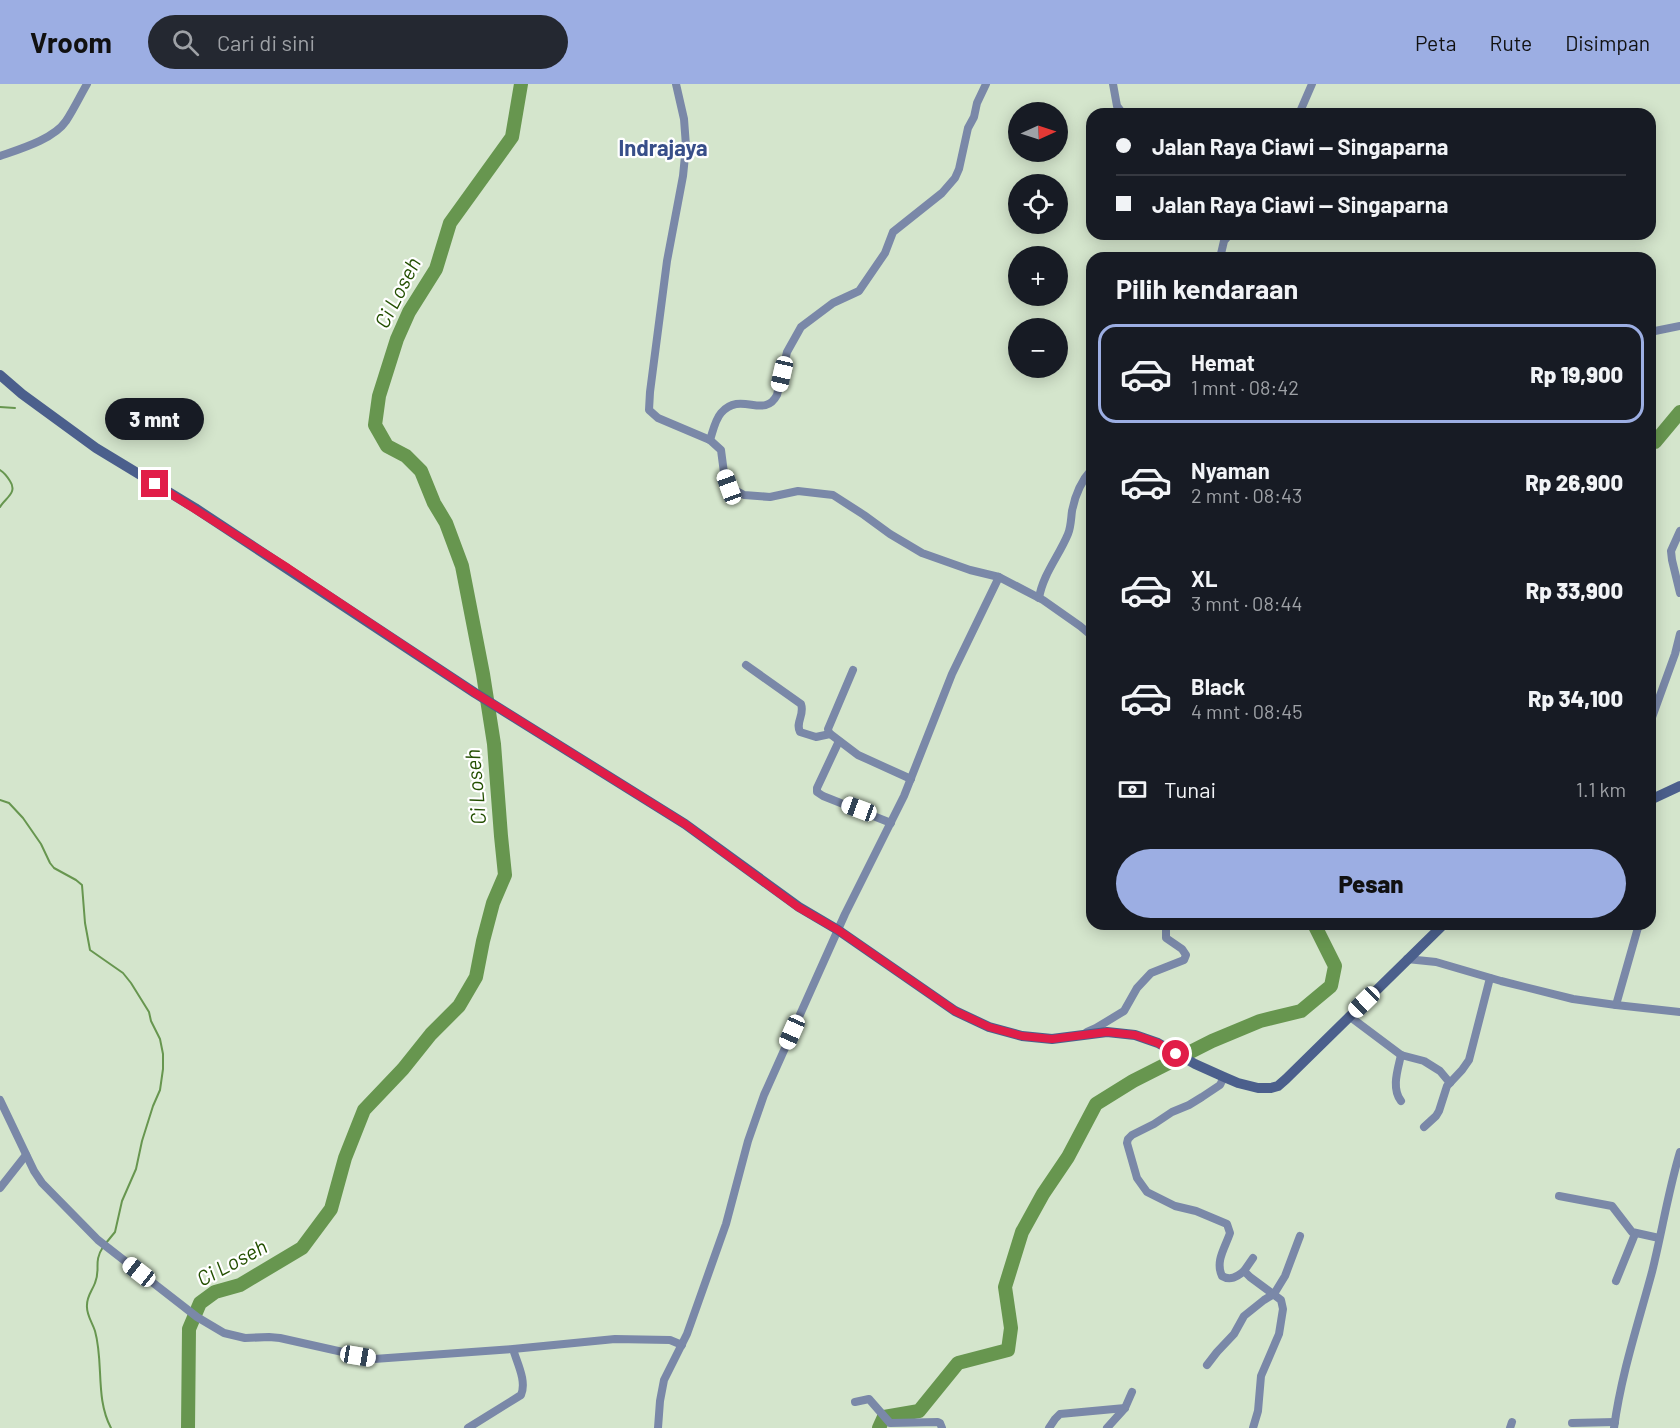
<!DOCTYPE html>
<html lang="id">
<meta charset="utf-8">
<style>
body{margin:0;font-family:Barlow,sans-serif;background:#242831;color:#f1f3f6;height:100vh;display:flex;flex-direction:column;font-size:22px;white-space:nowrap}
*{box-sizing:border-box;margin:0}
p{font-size:20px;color:#9ea1a6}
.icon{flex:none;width:33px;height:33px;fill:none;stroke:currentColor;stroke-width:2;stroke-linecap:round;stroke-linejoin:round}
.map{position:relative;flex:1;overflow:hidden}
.side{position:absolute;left:1086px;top:168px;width:570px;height:678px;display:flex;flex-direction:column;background:#171b24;border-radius:18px;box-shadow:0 3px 15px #0003}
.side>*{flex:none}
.hud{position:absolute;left:1086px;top:24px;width:570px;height:132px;border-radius:18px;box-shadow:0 3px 15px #0003;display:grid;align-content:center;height:132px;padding:0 30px;background:#171b24}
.needle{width:39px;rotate:87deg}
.tools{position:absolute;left:1008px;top:18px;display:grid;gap:12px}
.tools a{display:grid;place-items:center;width:60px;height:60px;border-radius:50%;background:#171b24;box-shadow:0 3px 15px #0003;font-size:30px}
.end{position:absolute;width:27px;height:27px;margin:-14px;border:8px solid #e11d48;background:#fff;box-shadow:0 0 0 3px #fff}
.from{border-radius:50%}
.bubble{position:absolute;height:42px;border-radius:21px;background:#171b24;box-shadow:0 3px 15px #0003;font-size:20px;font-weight:800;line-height:42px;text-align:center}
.car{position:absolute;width:18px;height:36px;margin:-18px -9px;border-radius:8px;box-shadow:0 0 4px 2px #0007;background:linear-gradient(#fff 24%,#345 0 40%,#fff 0 76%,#345 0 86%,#fff 0)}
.hud b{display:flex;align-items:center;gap:21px;height:57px;font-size:22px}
.hud b+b{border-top:2px solid #363941}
.hud i{width:15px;height:15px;background:#f1f3f6}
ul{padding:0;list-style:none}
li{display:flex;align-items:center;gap:18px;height:99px;margin:0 12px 9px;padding:0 18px;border:3px solid transparent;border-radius:18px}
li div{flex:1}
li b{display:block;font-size:22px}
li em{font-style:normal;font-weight:800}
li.active{border-color:#9caee3}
li>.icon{width:54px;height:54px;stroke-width:1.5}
h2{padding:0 30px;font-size:27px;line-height:72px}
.pay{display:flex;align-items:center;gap:15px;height:66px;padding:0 30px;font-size:22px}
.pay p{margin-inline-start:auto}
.primary-button{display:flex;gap:12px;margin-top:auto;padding:12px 30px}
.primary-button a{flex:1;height:69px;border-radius:36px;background:#9caee3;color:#111;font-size:24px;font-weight:800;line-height:69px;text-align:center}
header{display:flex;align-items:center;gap:36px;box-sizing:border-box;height:84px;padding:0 30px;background:#9caee3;color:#111}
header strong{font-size:28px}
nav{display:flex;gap:33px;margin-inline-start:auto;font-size:21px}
.search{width:420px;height:54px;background:#242831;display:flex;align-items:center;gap:15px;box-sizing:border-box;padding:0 21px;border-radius:33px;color:#9ea1a6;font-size:22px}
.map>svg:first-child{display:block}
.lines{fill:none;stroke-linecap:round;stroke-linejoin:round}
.stream{stroke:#67964f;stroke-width:2}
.river{stroke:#67964f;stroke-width:14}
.minor{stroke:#7a88a8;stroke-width:8}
.secondary{stroke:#4b5f8c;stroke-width:10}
.route{stroke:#e11d48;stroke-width:8}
.labels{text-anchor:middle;stroke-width:4.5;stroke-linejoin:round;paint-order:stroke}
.water-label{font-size:21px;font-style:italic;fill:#234f00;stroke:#fff}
.quarter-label{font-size:22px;font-weight:bold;fill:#384f89;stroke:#fff}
</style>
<header>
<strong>Vroom</strong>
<div class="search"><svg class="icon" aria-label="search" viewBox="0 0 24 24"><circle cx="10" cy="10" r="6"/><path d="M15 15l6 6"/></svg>Cari di sini</div>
<nav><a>Peta</a><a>Rute</a><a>Disimpan</a></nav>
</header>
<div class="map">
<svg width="1680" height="1344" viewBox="0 0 1680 1344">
<rect width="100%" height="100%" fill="#d4e5cc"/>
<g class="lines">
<!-- stream -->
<g class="stream">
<path d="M0,323L15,324"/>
<path d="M0,386C5,389 7,392 10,397C18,409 5,414 0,423"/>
<path d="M0,716L9,719L23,734L41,760L50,779L54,784L76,796L82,801L85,839L90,866L123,889L131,899L149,928L151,937L160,955L163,970V985L160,1006L153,1022L142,1057L136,1085L122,1117L115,1148L106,1159"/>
<path d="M103,1163C93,1178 101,1185 95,1199C92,1207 87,1212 87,1221C86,1230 92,1238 95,1247C104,1279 95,1314 111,1344"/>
</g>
<!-- river -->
<g class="river">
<path d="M1650,358H1655L1680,328"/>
<path d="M188,1344L189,1245L200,1219L215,1208L240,1201L302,1164L331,1125L345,1074L364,1026L403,985L431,950L459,922L476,893L483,857L493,819L505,791L501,752L494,660L483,590L462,482L446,439L434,419L421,387L406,372L387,362L375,341L379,312L397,255L409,228L436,185L450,139L512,53L521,0"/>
<path d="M879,1344L884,1333L919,1327L958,1279L1008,1266L1011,1244L1005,1203L1022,1148L1043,1110L1068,1073L1096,1020L1133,997L1212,957L1260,937L1301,927L1331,902L1335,882L1314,840"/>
</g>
<!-- minor -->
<g class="minor">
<path d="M676,0L684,35L686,62L683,92L667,177L650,308L649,326L658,334L710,356L721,366L724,389L729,403L744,411L770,413L798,407L833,411L864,431L890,450L922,469L970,486L999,493L1043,516L1080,542L1092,552"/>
<path d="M1113,0L1117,22L1123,30"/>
<path d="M1299,30L1312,0"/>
<path d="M0,72C20,65 54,55 66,37C74,25 80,12 87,0"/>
<path d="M1220,174L1224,157L1230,150"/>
<path d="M1650,248L1680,242"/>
<path d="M710,356C713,347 715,336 721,329C741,306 764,336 777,311L787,268L801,243L833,219L859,207L885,169L893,148L942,109L955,94L959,85L968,44L974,33L977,19L986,0"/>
<path d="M1680,447L1671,467L1672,476L1680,509"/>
<path d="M1039,514C1043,490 1059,472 1068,450C1071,443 1071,434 1072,427C1075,411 1082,396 1092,385"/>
<path d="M746,581L801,620C805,631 795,638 800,648L816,653L830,650"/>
<path d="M853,586L828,645L829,649L858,671L911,695"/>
<path d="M1650,639L1675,570L1680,550"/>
<path d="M839,657L817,704V708L823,712L891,739"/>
<path d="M1407,875L1436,878L1501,897L1573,915L1616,921L1680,928"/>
<path d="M1616,921L1639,840"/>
<path d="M1349,932L1401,971L1424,977L1440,987L1450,999"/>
<path d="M1087,948L1096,944L1124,927L1137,904L1151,889L1184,876L1186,871L1182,865L1166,854V844L1168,840"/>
<path d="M1224,993L1220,1001L1202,1013L1189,1021L1172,1028L1154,1040L1132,1051L1128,1055L1127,1059L1137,1094L1147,1108L1175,1122L1196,1127L1227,1140L1230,1149C1225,1164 1215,1177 1222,1192C1230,1197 1237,1193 1244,1187L1250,1193L1281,1216L1283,1225L1279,1250L1261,1292L1258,1327L1253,1344"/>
<path d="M0,1016L34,1087L42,1099L98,1156L197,1233L224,1249L245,1254L269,1253L280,1254L374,1275L513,1265L615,1255L670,1256L682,1261"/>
<path d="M1401,1017C1391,1004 1398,985 1401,971"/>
<path d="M1424,1043L1436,1032L1439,1027L1447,1002L1462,986L1469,976L1490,894"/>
<path d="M0,1104L26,1071"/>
<path d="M1559,1112L1612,1122L1632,1148L1659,1154"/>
<path d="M1244,1187L1253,1174"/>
<path d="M1616,1197L1635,1150"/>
<path d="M1207,1281L1217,1268L1234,1250L1244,1232L1264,1216L1274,1210L1285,1192L1300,1152"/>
<path d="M855,1318L869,1315L890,1339L938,1338L940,1339L942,1344"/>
<path d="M1572,1339L1615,1338"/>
<path d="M468,1344L521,1311C527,1297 517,1279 513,1265"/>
<path d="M658,1344L660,1317L664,1296L687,1250L726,1140L748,1057L764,1011L845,830L904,712L952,590L999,493"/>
<path d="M1049,1344L1055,1335L1060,1330L1125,1324"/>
<path d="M1107,1344L1125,1324L1132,1308"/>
<path d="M1510,1344L1512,1338"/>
<path d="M1614,1344C1621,1291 1638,1240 1652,1188C1662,1148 1668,1108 1680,1068"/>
</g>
<!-- secondary -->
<g class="secondary">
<path d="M0,291L22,310L96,364L195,424L475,609L685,740L799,823L838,846L955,927L989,943L1022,952L1052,955L1107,948L1135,951L1158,959L1195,980L1224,993L1238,999L1258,1004H1271L1278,1002L1286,995L1444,840"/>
<path d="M1650,716L1680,702"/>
</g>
</g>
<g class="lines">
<!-- route -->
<path class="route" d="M155,400L288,484L475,609L685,740L798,823L838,846L955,927L989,943L1022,952L1052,955L1107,948L1135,951L1158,959L1176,970"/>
</g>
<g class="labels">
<!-- water labels -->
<g class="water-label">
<text transform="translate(398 209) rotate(-63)" y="7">Ci Loseh</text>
<text transform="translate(476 703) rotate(-95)" y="7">Ci Loseh</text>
<text transform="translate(232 1179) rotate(-28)" y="7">Ci Loseh</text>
</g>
<!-- quarter labels -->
<g class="quarter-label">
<text x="663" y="72">Indrajaya</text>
</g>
</g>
</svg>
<div class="tools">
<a><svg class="needle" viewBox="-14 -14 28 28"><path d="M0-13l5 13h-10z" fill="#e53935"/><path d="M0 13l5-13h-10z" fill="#9ea1a6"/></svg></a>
<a><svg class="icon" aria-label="locate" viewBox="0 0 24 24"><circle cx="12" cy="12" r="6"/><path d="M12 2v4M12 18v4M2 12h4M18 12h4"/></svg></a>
<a>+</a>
<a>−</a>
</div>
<i class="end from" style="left:1176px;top:970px"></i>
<i class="end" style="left:155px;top:400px"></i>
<div class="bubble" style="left:105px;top:314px;width:99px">3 mnt</div>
<i class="car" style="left:782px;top:290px;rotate:193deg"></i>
<i class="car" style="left:729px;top:403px;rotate:340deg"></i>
<i class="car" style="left:859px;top:725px;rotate:290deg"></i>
<i class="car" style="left:1364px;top:918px;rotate:226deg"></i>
<i class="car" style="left:792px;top:948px;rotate:204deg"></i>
<i class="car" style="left:139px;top:1188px;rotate:308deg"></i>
<i class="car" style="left:358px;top:1272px;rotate:100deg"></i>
<div class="hud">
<b><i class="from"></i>Jalan Raya Ciawi — Singaparna</b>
<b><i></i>Jalan Raya Ciawi — Singaparna</b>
</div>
<section class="side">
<h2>Pilih kendaraan</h2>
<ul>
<li class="active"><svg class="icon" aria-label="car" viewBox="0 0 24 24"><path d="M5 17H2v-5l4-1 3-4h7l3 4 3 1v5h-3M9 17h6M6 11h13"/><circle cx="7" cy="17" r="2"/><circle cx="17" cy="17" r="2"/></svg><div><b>Hemat</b><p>1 mnt · 08:42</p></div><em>Rp 19,900</em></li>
<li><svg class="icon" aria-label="car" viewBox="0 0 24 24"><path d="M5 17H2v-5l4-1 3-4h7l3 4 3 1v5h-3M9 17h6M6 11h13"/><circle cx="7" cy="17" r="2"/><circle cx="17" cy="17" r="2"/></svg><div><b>Nyaman</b><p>2 mnt · 08:43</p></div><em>Rp 26,900</em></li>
<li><svg class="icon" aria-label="car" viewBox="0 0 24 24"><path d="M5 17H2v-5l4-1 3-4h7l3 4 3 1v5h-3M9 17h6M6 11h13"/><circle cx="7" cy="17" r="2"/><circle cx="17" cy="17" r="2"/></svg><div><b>XL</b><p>3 mnt · 08:44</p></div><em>Rp 33,900</em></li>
<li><svg class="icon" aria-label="car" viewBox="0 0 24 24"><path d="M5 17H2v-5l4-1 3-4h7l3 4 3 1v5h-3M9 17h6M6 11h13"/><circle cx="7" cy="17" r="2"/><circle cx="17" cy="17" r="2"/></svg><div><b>Black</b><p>4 mnt · 08:45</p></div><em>Rp 34,100</em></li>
</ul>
<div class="pay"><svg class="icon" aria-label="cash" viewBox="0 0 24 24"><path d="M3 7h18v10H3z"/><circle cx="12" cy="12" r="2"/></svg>Tunai<p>1.1 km</p></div>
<div class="primary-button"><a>Pesan</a></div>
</section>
</div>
